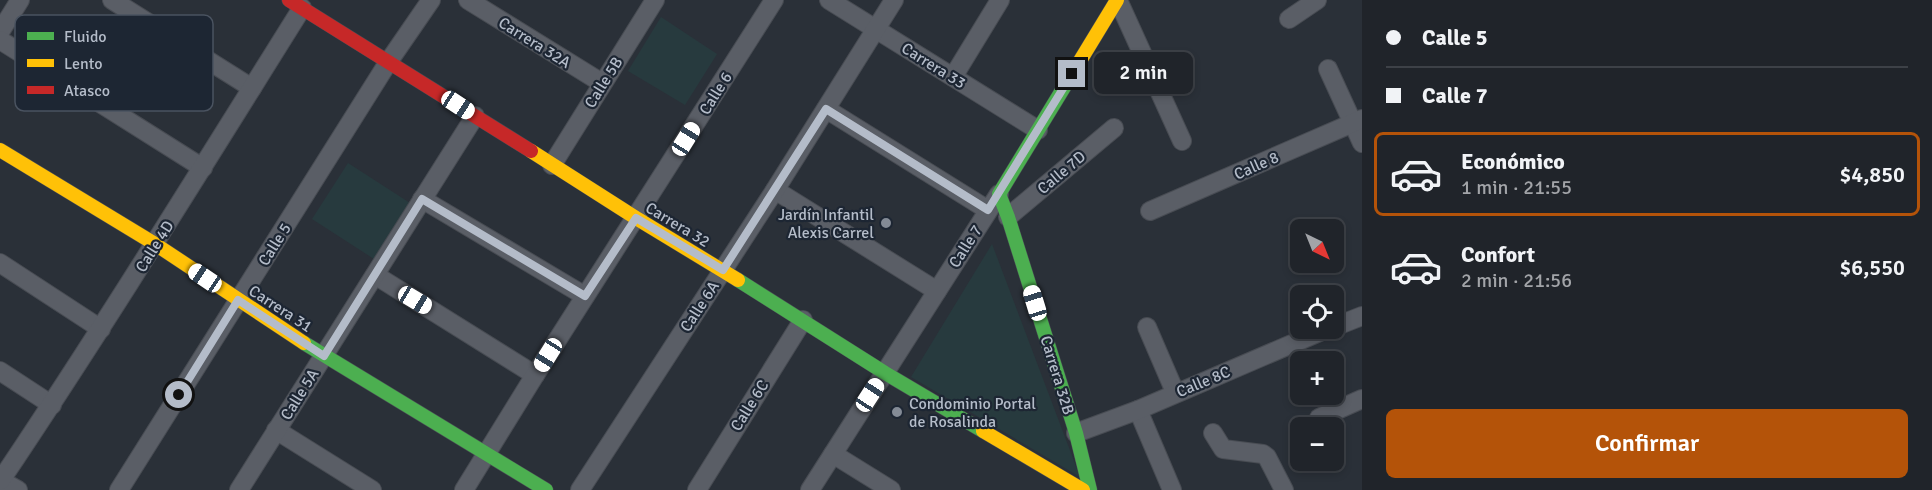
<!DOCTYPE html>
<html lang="es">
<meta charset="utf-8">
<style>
body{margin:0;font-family:Signika,sans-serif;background:#2d3036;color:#f1f3f6;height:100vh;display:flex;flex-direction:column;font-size:22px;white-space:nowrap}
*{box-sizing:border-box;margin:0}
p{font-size:20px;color:#a2a4a8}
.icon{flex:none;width:33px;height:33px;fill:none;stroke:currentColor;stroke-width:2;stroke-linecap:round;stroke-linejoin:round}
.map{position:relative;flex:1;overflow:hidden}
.details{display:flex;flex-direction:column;background:#20242a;width:570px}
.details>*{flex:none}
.hud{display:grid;align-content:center;height:132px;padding:0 24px;background:#20242a}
.needle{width:39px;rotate:137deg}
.tools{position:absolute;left:1290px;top:219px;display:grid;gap:12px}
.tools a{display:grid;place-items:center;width:54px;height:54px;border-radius:9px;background:#20242a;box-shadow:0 3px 9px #0003,0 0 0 2px #3d4147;font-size:30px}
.end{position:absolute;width:27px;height:27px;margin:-14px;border:8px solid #b4bcc9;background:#111;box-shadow:0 0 0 3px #111}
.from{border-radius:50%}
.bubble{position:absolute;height:42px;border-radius:9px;background:#20242a;box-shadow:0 3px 9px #0003,0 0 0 2px #3d4147;font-size:20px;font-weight:600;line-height:42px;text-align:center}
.car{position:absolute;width:18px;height:36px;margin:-18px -9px;border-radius:8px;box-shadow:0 0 4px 2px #0007;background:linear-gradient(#fff 24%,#345 0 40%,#fff 0 76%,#345 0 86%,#fff 0)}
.hud b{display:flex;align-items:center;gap:21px;height:57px;font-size:22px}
.hud b+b{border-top:2px solid #3d4147}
.hud i{width:15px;height:15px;background:#f1f3f6}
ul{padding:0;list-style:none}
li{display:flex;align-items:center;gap:18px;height:84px;margin:0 12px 9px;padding:0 12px;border:3px solid transparent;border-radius:9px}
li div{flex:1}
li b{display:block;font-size:22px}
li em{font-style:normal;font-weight:600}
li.active{border-color:#b45309}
li>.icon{width:54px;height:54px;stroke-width:1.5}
.cta{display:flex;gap:12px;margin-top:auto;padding:12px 24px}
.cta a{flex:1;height:69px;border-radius:9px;background:#b45309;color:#fff;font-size:24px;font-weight:600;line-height:69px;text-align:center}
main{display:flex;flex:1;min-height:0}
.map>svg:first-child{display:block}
.green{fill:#273a3e}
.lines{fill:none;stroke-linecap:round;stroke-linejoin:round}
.street-casing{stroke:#484c53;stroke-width:20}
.fast-casing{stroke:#484c53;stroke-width:15}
.slow-casing{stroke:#484c53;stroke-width:15}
.jam-casing{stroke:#484c53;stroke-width:15}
.street{stroke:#5a5e66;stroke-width:18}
.fast{stroke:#4caf50;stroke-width:14}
.slow{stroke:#ffc107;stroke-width:14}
.jam{stroke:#c62828;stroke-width:14}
.route{stroke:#b4bcc9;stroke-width:8}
.poi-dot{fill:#848b96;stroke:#1d2633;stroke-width:2}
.labels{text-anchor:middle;stroke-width:4.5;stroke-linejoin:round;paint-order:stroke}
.street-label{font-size:16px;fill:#b4bcc9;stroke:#1d2633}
.poi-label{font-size:16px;fill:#b4bcc9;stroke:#1d2633;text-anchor:end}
.key{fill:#1d2633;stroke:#4a5360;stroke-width:1.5}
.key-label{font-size:16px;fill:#b4bcc9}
</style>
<main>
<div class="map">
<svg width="1362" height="490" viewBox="0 0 1362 490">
<rect width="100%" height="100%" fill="#2a3038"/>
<!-- green -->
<g class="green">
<path d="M661,17L717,54L685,105L628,71Z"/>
<path d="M348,163L410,203L374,259L312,219Z"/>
<path d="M992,244L1080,477L911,377Z"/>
</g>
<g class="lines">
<!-- street casing -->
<g class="street-casing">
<g id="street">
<path d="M112,0L252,88"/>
<path d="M468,0L602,83"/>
<path d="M829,0L1038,130"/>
<path d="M1118,0L1182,141"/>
<path d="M1289,19L1317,0"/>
<path d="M0,32L20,0"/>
<path d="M0,40L203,168"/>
<path d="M1328,69L1362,143"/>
<path d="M953,77L1000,0"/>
<path d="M826,109L988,210"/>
<path d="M552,165L655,0"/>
<path d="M775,190L937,291"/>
<path d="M422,199L585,296"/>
<path d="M1150,211L1362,119"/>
<path d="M1008,217L1114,128"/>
<path d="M0,263L101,329"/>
<path d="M375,275L535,375"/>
<path d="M1147,327L1175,392"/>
<path d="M1334,327L1362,316"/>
<path d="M0,371L52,405"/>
<path d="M1138,410L1172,490"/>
<path d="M1319,418L1362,399"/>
<path d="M276,430L372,490"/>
<path d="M1076,433L1138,410L1329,328"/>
<path d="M1213,433L1223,449L1263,454L1267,457L1284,490"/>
<path d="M833,454L891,490"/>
<path d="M0,480L18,490"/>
<path d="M1,480C105,325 203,166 302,8"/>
<path d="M119,490L389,61L431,0"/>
<path d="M239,490L475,116"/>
<path d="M464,490L535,375L774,0"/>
<path d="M580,490L775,190L894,0"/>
<path d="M697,490L803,320"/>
<path d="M810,490L999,194"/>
</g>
</g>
<!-- fast casing -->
<g class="fast-casing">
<g id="fast">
<path d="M1069,79L999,194L1008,217L1076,433L1090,490"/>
<path d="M738,280L885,373L983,431"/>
<path d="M304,343L546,490"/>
</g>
</g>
<!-- slow casing -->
<g class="slow-casing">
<g id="slow">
<path d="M1069,79L1117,0"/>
<path d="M0,150L155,244L304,343"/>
<path d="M531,151L636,218L738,280"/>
<path d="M983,431L1083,490"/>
</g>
</g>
<!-- jam casing -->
<g class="jam-casing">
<path id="jam" d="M289,0L531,151"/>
</g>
<!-- street -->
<use href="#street" class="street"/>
<!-- fast -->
<use href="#fast" class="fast"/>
<!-- slow -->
<use href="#slow" class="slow"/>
<!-- jam -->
<use href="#jam" class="jam"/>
</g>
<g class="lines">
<!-- route -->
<path class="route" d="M179,395L238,300L324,356L422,199L585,296L636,218L723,270L826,109L988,210L1072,74"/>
</g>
<!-- markers -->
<g class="poi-dot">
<circle cx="886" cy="223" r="6"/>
<circle cx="897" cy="412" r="6"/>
</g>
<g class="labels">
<!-- street labels -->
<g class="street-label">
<text transform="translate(535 42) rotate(32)" y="6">Carrera 32A</text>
<text transform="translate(934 65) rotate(32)" y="6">Carrera 33</text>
<text transform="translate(603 82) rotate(-58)" y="6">Calle 5B</text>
<text transform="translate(715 93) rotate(-58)" y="6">Calle 6</text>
<text transform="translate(1256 165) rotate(-24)" y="6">Calle 8</text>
<text transform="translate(1061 172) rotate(-40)" y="6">Calle 7D</text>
<text transform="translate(678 224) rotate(31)" y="6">Carrera 32</text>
<text transform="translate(274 244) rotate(-58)" y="6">Calle 5</text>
<text transform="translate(154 246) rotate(-58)" y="6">Calle 4D</text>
<text transform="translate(965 246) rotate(-57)" y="6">Calle 7</text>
<text transform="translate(699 306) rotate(-57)" y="6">Calle 6A</text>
<text transform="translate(281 308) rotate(33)" y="6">Carrera 31</text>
<text transform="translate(1058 375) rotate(73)" y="6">Carrera 32B</text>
<text transform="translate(1203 381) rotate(-23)" y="6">Calle 8C</text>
<text transform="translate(299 394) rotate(-58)" y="6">Calle 5A</text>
<text transform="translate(749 405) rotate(-58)" y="6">Calle 6C</text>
</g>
<!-- poi labels -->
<g class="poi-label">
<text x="874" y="220">Jardín Infantil<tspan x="874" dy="18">Alexis Carrel</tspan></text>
<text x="909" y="409" text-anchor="start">Condominio Portal<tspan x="909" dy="18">de Rosalinda</tspan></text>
</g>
</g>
<!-- legend -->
<rect x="15" y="15" width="198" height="96" rx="9" class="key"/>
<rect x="27" y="32" width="27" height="8" fill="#4caf50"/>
<rect x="27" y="59" width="27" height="8" fill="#ffc107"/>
<rect x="27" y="86" width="27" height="8" fill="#c62828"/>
<g class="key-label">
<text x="64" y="42">Fluido</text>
<text x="64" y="69">Lento</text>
<text x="64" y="96">Atasco</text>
</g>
</svg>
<div class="tools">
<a><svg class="needle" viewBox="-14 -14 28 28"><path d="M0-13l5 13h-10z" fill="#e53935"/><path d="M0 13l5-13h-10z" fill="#a2a4a8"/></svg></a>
<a><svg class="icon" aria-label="locate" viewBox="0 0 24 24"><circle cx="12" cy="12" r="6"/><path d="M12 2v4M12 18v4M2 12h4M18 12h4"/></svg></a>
<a>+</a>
<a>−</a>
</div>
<i class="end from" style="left:179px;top:395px"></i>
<i class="end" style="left:1072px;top:74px"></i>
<div class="bubble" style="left:1094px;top:52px;width:99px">2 min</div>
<i class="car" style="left:458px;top:105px;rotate:123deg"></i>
<i class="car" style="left:686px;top:139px;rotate:32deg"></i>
<i class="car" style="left:205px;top:278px;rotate:304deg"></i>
<i class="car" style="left:415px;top:300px;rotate:121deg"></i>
<i class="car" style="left:1035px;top:303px;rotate:343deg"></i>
<i class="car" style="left:548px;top:355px;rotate:212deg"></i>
<i class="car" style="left:870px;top:395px;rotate:33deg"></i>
</div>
<section class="details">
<div class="hud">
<b><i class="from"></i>Calle 5</b>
<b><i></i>Calle 7</b>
</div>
<ul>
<li class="active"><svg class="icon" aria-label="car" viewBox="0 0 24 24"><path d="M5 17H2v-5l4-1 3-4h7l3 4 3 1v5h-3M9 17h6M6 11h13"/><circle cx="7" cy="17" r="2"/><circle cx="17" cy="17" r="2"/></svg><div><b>Económico</b><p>1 min · 21:55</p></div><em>$4,850</em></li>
<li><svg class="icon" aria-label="car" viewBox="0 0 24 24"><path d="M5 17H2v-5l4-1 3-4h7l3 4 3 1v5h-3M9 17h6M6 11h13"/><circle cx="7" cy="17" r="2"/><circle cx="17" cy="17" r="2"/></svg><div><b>Confort</b><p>2 min · 21:56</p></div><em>$6,550</em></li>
</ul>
<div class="cta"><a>Confirmar</a></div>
</section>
</main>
